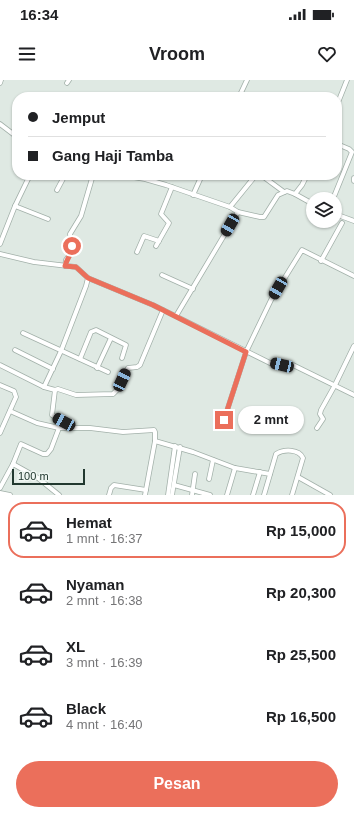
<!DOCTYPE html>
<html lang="id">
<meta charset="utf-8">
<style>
body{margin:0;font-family:Arial,sans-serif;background:#f2f2f2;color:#202124;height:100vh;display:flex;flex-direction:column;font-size:15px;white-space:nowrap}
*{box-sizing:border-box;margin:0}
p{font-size:13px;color:#757577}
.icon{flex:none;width:22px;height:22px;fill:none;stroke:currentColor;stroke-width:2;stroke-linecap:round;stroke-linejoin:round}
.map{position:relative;height:415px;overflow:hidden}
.details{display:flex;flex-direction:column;background:#fff;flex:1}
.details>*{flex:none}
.top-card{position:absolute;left:12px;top:12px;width:330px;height:88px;border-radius:16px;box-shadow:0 1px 3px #0004;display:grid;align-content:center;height:88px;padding:0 16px;background:#fff}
.tools{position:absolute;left:306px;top:112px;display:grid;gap:8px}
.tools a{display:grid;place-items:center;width:36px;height:36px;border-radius:50%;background:#fff;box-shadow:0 1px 3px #0004;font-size:20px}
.scale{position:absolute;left:12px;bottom:10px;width:73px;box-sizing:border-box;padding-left:4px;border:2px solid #21382f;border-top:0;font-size:11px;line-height:14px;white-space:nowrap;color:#21382f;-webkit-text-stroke:3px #eff6f2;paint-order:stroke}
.end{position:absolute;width:18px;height:18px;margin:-9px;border:5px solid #eb6f5b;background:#fff;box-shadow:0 0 0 2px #fff}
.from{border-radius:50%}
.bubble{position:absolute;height:28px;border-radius:14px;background:#fff;box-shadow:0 1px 3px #0004;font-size:13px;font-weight:600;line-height:28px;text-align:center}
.car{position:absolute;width:12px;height:24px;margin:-12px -6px;border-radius:5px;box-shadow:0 0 3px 1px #0007;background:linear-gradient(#222 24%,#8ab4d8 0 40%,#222 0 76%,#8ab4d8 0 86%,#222 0)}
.top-card b{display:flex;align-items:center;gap:14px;height:38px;font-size:15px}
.top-card b+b{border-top:1px solid #e0e0e0}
.top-card i{width:10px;height:10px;background:#202124}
ul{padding:7px 0 0;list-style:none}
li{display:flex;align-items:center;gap:12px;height:56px;margin:0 8px 6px;padding:0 8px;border:2px solid transparent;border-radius:16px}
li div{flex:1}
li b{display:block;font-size:15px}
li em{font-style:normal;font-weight:600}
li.on{border-color:#eb6f5b}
li>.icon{width:36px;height:36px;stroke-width:1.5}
.primary-button{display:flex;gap:8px;margin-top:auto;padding:8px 16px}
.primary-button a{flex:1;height:46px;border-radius:24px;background:#eb6f5b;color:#fff;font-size:16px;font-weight:600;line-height:46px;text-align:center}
.status{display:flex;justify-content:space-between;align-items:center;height:28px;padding:0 20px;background:#fff;direction:ltr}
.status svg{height:11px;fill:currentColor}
header{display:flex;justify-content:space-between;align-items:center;height:52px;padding:0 16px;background:#fff;font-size:18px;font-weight:600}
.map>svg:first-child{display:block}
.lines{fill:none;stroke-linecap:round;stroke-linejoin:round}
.street-casing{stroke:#a2b0a9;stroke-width:5.5}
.street{stroke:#fff;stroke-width:4}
.route{stroke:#eb6f5b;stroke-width:5}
</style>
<div class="status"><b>16:34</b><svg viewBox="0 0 49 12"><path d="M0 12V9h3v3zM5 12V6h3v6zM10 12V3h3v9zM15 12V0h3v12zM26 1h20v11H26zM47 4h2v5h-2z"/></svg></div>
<header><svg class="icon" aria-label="menu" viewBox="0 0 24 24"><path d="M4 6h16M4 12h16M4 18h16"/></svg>Vroom<svg class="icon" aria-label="heart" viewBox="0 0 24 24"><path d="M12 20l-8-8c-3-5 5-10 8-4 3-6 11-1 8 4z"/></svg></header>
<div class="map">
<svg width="354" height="415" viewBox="0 0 354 415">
<rect width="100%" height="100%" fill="#dfe9e3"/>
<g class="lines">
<!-- street casing -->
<g class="street-casing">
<g id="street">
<path d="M0,3L1,0"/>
<path d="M67,3L69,0"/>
<path d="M239,17L247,0"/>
<path d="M337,25L347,0"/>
<path d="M0,44L17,57"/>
<path d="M121,95L145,99L166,105L230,127L238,132L176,236"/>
<path d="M261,95L284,112"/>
<path d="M354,98V101"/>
<path d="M57,110L65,95"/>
<path d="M295,114L302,105L307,95"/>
<path d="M193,115L202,95"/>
<path d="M333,119L352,72L349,69L337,64"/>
<path d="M15,126L48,139"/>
<path d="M230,127L256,95"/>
<path d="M238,132L260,137H264L278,115L287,111L295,114L313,124"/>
<path d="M335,134L354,141"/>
<path d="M320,143L321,141"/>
<path d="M0,164L15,126L30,95"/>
<path d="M156,166L169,143L161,134L172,107"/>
<path d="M137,172L144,156L159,161"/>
<path d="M0,174L34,182L76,187L88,198L86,206L61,271L44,307"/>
<path d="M321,181L342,143"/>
<path d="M65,186L66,180L72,172L70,154L81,136L93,95"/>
<path d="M162,195L193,209"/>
<path d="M88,198L153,225L270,283L282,285H293L354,315"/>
<path d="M23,253L108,292"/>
<path d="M15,270L53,289"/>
<path d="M80,279L91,252L96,250L126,265L122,278"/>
<path d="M0,285L44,307L55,310L58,309L76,315L113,314L118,309L128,288L137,287L140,285L163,230"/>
<path d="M97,288L111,258"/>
<path d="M0,305L14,311L16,317L0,353"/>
<path d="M55,310L52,335L73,347"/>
<path d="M10,331L37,343L59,348H90L123,352L154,350L155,352V361L145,415"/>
<path d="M224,340L246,272L271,220L302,170L354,196"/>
<path d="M317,348L323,339L320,334L321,330L335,305L354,266"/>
<path d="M155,361L193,372L235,388L270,394"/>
<path d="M13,384L38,398L59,415"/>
<path d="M298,397L330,415"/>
<path d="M209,399L213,380"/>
<path d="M174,405L210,415"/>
<path d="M0,408L13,384L21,364L43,374H47L51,369L59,348"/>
<path d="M0,413L10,415"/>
<path d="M109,415L111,408L114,405L146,410"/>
<path d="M168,415L175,366"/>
<path d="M172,415L180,367"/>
<path d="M192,415L195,394"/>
<path d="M227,415L235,388"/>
<path d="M253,415L260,392"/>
<path d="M264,415L276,374C284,369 299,369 303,378L292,415"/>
</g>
</g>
<!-- street -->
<use href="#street" class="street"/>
</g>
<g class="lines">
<!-- route -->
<path class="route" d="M72,166C72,174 67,178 65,186L76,187L88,198L153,225L246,272L224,340"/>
</g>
</svg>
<div class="tools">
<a><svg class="icon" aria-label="layers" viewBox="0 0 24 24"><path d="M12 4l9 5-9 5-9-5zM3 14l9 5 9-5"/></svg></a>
</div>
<div class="scale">100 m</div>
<i class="end from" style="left:72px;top:166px"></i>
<i class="end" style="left:224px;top:340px"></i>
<div class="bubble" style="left:238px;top:326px;width:66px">2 mnt</div>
<i class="car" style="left:230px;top:145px;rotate:210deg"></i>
<i class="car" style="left:278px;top:208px;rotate:210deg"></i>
<i class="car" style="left:282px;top:285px;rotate:283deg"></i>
<i class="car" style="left:122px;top:300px;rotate:25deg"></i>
<i class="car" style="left:64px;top:342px;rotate:298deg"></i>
<div class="top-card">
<b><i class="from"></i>Jemput</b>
<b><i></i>Gang Haji Tamba</b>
</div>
</div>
<section class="details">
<ul>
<li class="on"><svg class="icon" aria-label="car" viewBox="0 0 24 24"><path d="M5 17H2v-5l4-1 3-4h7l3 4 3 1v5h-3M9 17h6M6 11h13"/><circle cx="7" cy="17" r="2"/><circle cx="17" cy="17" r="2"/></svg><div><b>Hemat</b><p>1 mnt · 16:37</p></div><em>Rp 15,000</em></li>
<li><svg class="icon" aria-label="car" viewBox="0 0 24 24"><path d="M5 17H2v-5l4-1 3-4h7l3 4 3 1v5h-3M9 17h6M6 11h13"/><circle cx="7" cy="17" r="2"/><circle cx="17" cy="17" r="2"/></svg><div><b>Nyaman</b><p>2 mnt · 16:38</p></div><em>Rp 20,300</em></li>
<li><svg class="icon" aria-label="car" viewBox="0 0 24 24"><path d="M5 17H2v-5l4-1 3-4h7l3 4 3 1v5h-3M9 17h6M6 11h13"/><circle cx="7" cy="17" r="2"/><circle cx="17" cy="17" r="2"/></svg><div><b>XL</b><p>3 mnt · 16:39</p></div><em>Rp 25,500</em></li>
<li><svg class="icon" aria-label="car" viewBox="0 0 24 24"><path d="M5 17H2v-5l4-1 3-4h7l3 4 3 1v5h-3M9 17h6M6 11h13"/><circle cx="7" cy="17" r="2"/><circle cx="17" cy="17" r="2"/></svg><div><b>Black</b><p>4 mnt · 16:40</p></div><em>Rp 16,500</em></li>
</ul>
<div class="primary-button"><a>Pesan</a></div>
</section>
